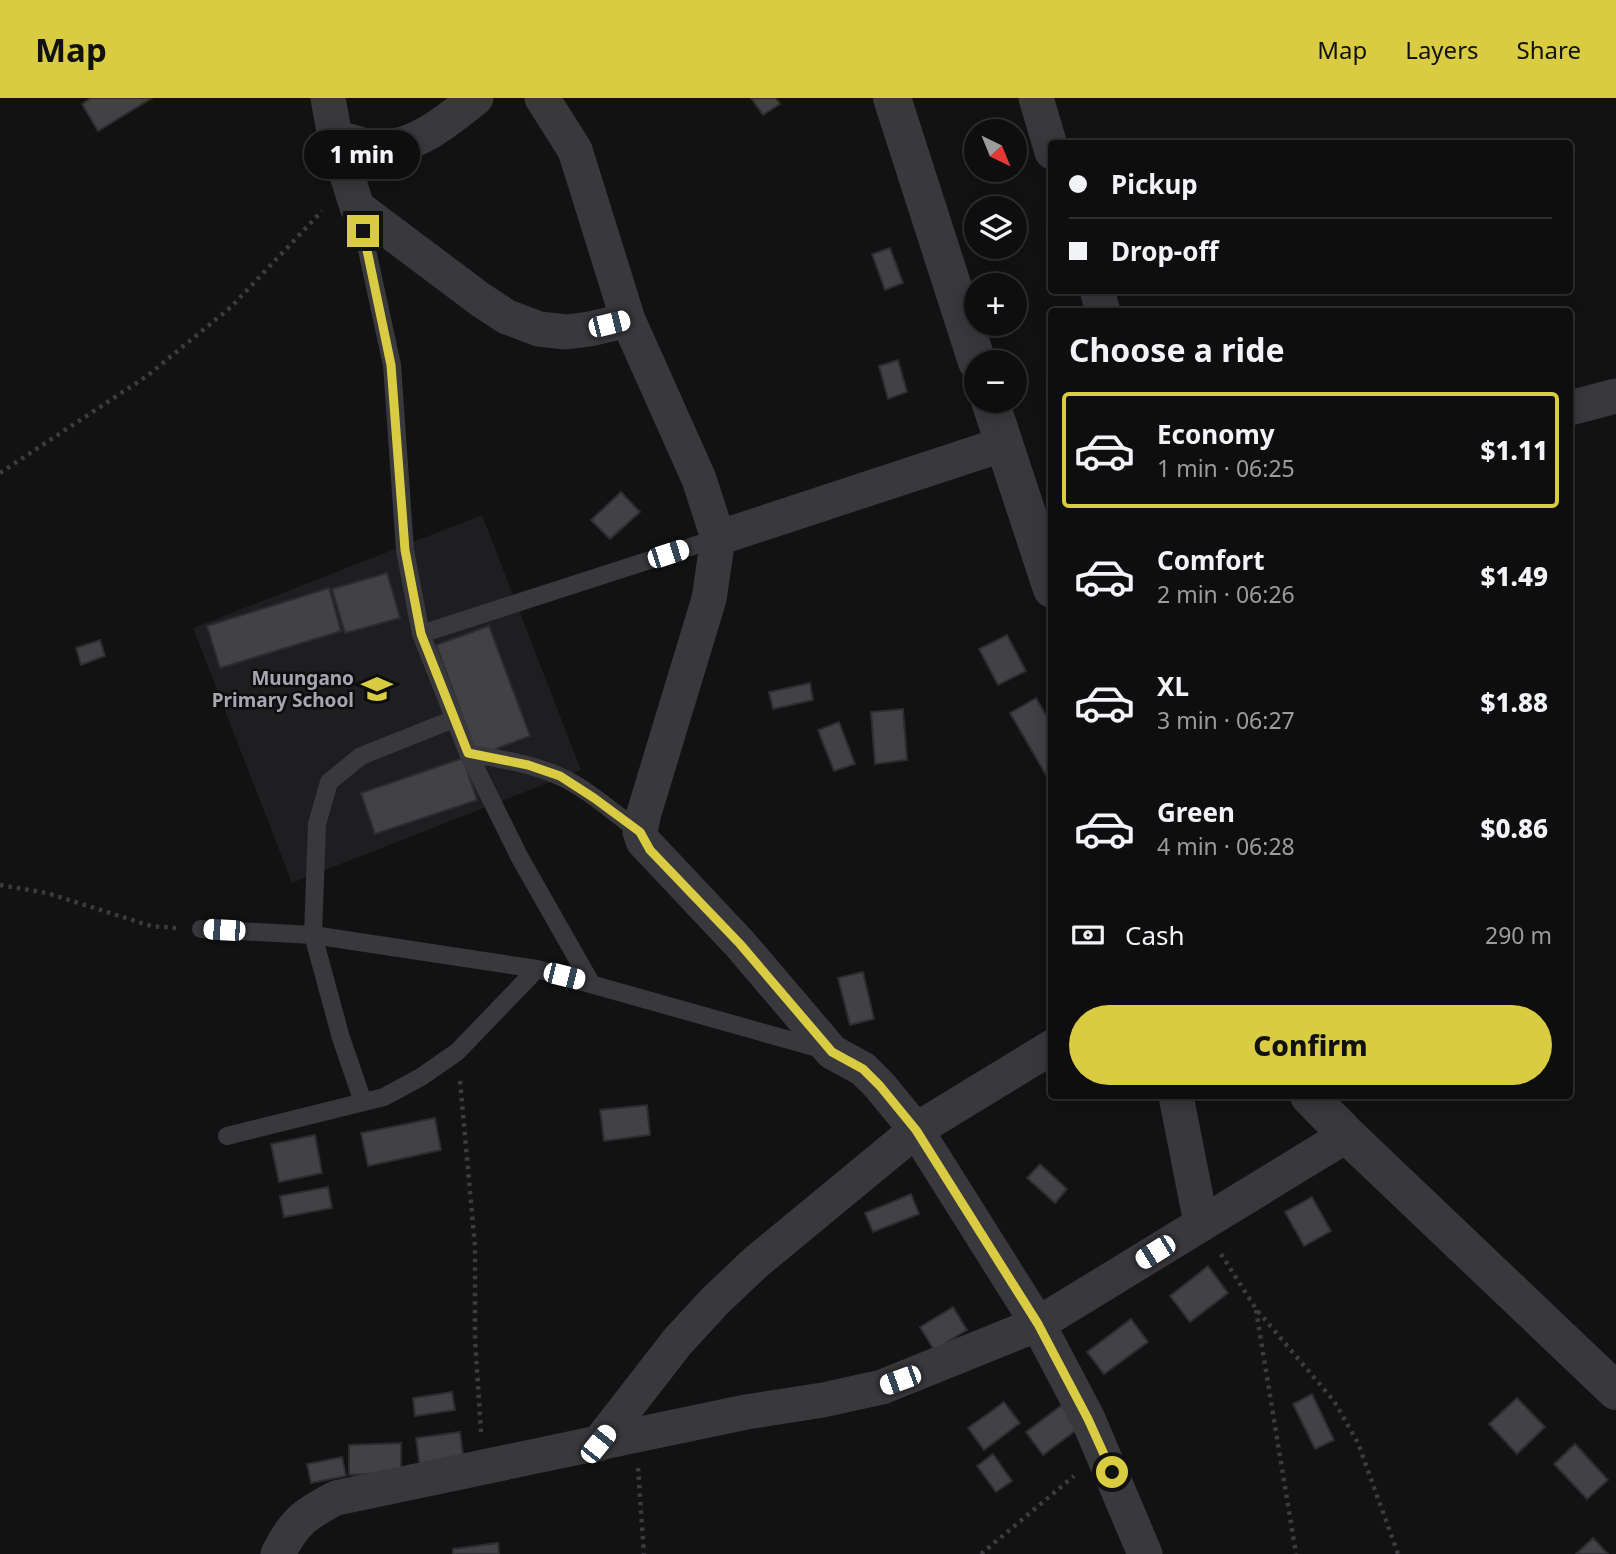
<!DOCTYPE html>
<meta charset="utf-8">
<style>
body{margin:0;font-family:"Noto Sans",sans-serif;background:#171717;color:#f1f3f6;height:100vh;display:flex;flex-direction:column;font-size:26px;white-space:nowrap}
*{box-sizing:border-box;margin:0}
p{font-size:23px;color:#9b9c9e}
.icon{flex:none;width:38px;height:38px;fill:none;stroke:currentColor;stroke-width:2;stroke-linecap:round;stroke-linejoin:round}
.map{position:relative;flex:1;overflow:hidden}
.details{position:absolute;left:1048px;top:210px;width:525px;height:791px;display:flex;flex-direction:column;background:#0e0e0e;border-radius:7px;box-shadow:0 4px 18px #0003,0 0 0 2px #2e2e2e}
.details>*{flex:none}
.top-card{position:absolute;left:1048px;top:42px;width:525px;height:154px;border-radius:7px;box-shadow:0 4px 18px #0003,0 0 0 2px #2e2e2e;display:grid;align-content:center;height:154px;padding:0 21px;background:#0e0e0e}
.needle{width:46px;rotate:137deg}
.fabs{position:absolute;left:964px;top:21px;display:grid;gap:14px}
.fabs a{display:grid;place-items:center;width:63px;height:63px;border-radius:50%;background:#0e0e0e;box-shadow:0 4px 18px #0003,0 0 0 2px #2e2e2e;font-size:35px}
.end{position:absolute;width:32px;height:32px;margin:-16px;border:9px solid #d9cc43;background:#111;box-shadow:0 0 0 4px #111}
.from{border-radius:50%}
.bubble{position:absolute;height:49px;border-radius:24px;background:#0e0e0e;box-shadow:0 4px 18px #0003,0 0 0 2px #2e2e2e;font-size:23px;font-weight:800;line-height:49px;text-align:center}
.car{position:absolute;width:21px;height:42px;margin:-21px -10px;border-radius:9px;box-shadow:0 0 5px 2px #0007;background:linear-gradient(#fff 24%,#345 0 40%,#fff 0 76%,#345 0 86%,#fff 0)}
.top-card b{display:flex;align-items:center;gap:24px;height:66px;font-size:26px}
.top-card b+b{border-top:2px solid #2e2e2e}
.top-card i{width:18px;height:18px;background:#f1f3f6}
ul{padding:0;list-style:none}
li{display:flex;align-items:center;gap:21px;height:116px;margin:0 14px 10px;padding:0 7px;border:4px solid transparent;border-radius:7px}
li div{flex:1}
li b{display:block;font-size:26px}
li em{font-style:normal;font-weight:800}
li.current{border-color:#d9cc43}
li>.icon{width:63px;height:63px;stroke-width:1.5}
h2{padding:0 21px;font-size:32px;line-height:84px}
.pay{display:flex;align-items:center;gap:18px;height:77px;padding:0 21px;font-size:26px}
.pay p{margin-inline-start:auto}
.cta{display:flex;gap:14px;margin-top:auto;padding:14px 21px}
.cta a{flex:1;height:80px;border-radius:42px;background:#d9cc43;color:#111;font-size:28px;font-weight:800;line-height:80px;text-align:center}
header{display:flex;align-items:center;gap:42px;box-sizing:border-box;height:98px;padding:0 35px;background:#d9cc43;color:#111}
header strong{font-size:33px}
nav{display:flex;gap:38px;margin-inline-start:auto;font-size:24px}
.map>svg:first-child{display:block}
.built{fill:#1e1e20}
.building{fill:#414146;stroke:#2d2c2f;stroke-width:2}
.lines{fill:none;stroke-linecap:round;stroke-linejoin:round}
.path{stroke:#3b3b40;stroke-width:4.5;stroke-dasharray:3.5 5;stroke-linecap:butt}
.service{stroke:#39383c;stroke-width:18}
.minor{stroke:#39383c;stroke-width:35}
.tertiary{stroke:#39383c;stroke-width:38}
.route{stroke:#d9cc43;stroke-width:9}
.labels{text-anchor:middle;stroke-width:5;stroke-linejoin:round;paint-order:stroke}
.poi-label{font-size:19px;font-weight:bold;fill:#a5a6b2;stroke:#0d0d0e;text-anchor:end}
</style>
<header>
<strong>Map</strong>
<nav><a>Map</a><a>Layers</a><a>Share</a></nav>
</header>
<div class="map">
<svg width="1616" height="1456" viewBox="0 0 1616 1456">
<rect width="100%" height="100%" fill="#121213"/>
<!-- built -->
<path class="built" d="M482,417L581,672L292,785L193,530Z"/>
<!-- building -->
<g class="building">
<path d="M91,0H152L98,33L82,6Z"/>
<path d="M751,0H776L780,6L763,17Z"/>
<path d="M890,150L903,185L885,192L872,156Z"/>
<path d="M898,262L907,294L888,301L879,268Z"/>
<path d="M621,394L640,414L610,441L591,422Z"/>
<path d="M387,475L400,520L345,535L332,491Z"/>
<path d="M329,490L341,533L220,570L207,528Z"/>
<path d="M489,528L530,638L477,658L436,547Z"/>
<path d="M1007,537L1026,573L998,587L979,551Z"/>
<path d="M100,542L105,558L81,567L76,550Z"/>
<path d="M810,585L813,602L773,611L769,594Z"/>
<path d="M1036,600L1052,628V674L1046,677L1010,615Z"/>
<path d="M903,611L907,662L875,666L871,614Z"/>
<path d="M839,624L855,666L834,673L818,632Z"/>
<path d="M463,660L477,702L375,736L361,695Z"/>
<path d="M863,874L874,921L850,927L838,880Z"/>
<path d="M647,1007L650,1037L604,1043L600,1012Z"/>
<path d="M435,1020L441,1052L368,1068L361,1035Z"/>
<path d="M315,1037L322,1075L279,1084L271,1046Z"/>
<path d="M1040,1066L1067,1091L1055,1105L1027,1080Z"/>
<path d="M328,1089L332,1110L284,1119L280,1098Z"/>
<path d="M911,1096L919,1116L873,1134L865,1115Z"/>
<path d="M1312,1099L1331,1133L1304,1148L1285,1114Z"/>
<path d="M1208,1168L1228,1195L1190,1224L1170,1198Z"/>
<path d="M953,1209L967,1232L934,1252L920,1229Z"/>
<path d="M1131,1221L1148,1244L1104,1276L1087,1254Z"/>
<path d="M452,1294L455,1312L415,1318L413,1300Z"/>
<path d="M1312,1296L1334,1342L1315,1351L1293,1306Z"/>
<path d="M1517,1300L1545,1329L1517,1356L1489,1326Z"/>
<path d="M1004,1304L1020,1325L984,1352L968,1330Z"/>
<path d="M1066,1304L1083,1327L1043,1357L1026,1334Z"/>
<path d="M460,1334L464,1364L420,1371L416,1340Z"/>
<path d="M401,1345V1375L349,1377V1347Z"/>
<path d="M1575,1346L1608,1382L1587,1401L1554,1366Z"/>
<path d="M993,1356L1012,1383L996,1394L977,1368Z"/>
<path d="M342,1359L346,1378L311,1385L307,1366Z"/>
<path d="M1593,1440L1608,1456H1576Z"/>
<path d="M498,1445L499,1456H453V1451Z"/>
</g>
<g class="lines">
<!-- path -->
<g class="path">
<path d="M0,375L147,278L231,209L322,113"/>
<path d="M0,787L47,795L151,828L176,830"/>
<path d="M460,983L475,1148V1241L481,1334"/>
<path d="M1221,1156L1256,1211L1334,1303L1358,1345L1398,1456"/>
<path d="M1256,1212L1296,1456"/>
<path d="M638,1370L644,1456"/>
<path d="M981,1456L1074,1378"/>
</g>
<!-- service -->
<g class="service">
<path d="M359,115L392,267L405,452L421,536L468,655L520,760L591,885"/>
<path d="M421,536L718,440"/>
<path d="M468,655C498,661 530,665 559,678C588,691 614,715 640,734"/>
<path d="M201,831L313,837L537,871L825,952"/>
<path d="M363,1004L341,940L313,837L317,726L329,684L361,658L454,621"/>
<path d="M227,1038L384,999L421,979L457,954L537,871"/>
</g>
<!-- minor -->
<g class="minor">
<path d="M328,0L335,39L357,109L481,202L507,219L539,231L566,234L590,231L628,222"/>
<path d="M542,0L575,52L628,222L699,381L718,440L709,501L644,715L640,734L643,743L740,846L832,954L863,971L880,988L916,1032L1038,1226L1088,1321L1145,1456"/>
<path d="M1036,0L1052,54"/>
<path d="M335,39C348,42 365,49 378,50C416,50 448,22 476,0"/>
<path d="M1097,192L1103,214"/>
<path d="M1570,310L1616,298"/>
<path d="M718,440L1004,346"/>
<path d="M1176,998L1201,1125"/>
<path d="M598,1346L678,1243L715,1203L755,1165L916,1032L1052,949"/>
<path d="M278,1456C294,1424 305,1416 336,1400L746,1314L823,1302L882,1289L1038,1226L1347,1037"/>
</g>
<!-- tertiary -->
<g class="tertiary">
<path d="M892,0L977,264"/>
<path d="M990,303L1052,491"/>
<path d="M1309,998L1347,1037L1616,1293"/>
</g>
</g>
<g class="lines">
<!-- route -->
<path class="route" d="M363,133L391,267L405,452L421,536L468,655L528,667L560,678L594,700L640,734L650,752L740,846L832,954L863,971L880,988L916,1032L1038,1226L1088,1321L1112,1374"/>
</g>
<!-- icons -->
<defs>
<g id="school-bare" transform="scale(2.415)"><path d="M0-5L7-2L0 1L-7-2ZM-4 1L0 2.5L4 1V4Q0 6-4 4Z" fill="#d9cc43" stroke="#0d0d0e" stroke-width="2.5" paint-order="stroke"/></g>
</defs>
<g fill-rule="evenodd">
<use href="#school-bare" x="377" y="591"/>
</g>
<g class="labels">
<!-- poi labels -->
<g class="poi-label">
<text x="354" y="587">Muungano<tspan x="354" dy="22">Primary School</tspan></text>
</g>
</g>
</svg>
<div class="fabs">
<a><svg class="needle" viewBox="-14 -14 28 28"><path d="M0-13l5 13h-10z" fill="#e53935"/><path d="M0 13l5-13h-10z" fill="#9b9c9e"/></svg></a>
<a><svg class="icon" aria-label="layers" viewBox="0 0 24 24"><path d="M12 4l9 5-9 5-9-5zM3 14l9 5 9-5"/></svg></a>
<a>+</a>
<a>−</a>
</div>
<i class="end from" style="left:1112px;top:1374px"></i>
<i class="end" style="left:363px;top:133px"></i>
<div class="bubble" style="left:304px;top:32px;width:116px">1 min</div>
<i class="car" style="left:609px;top:226px;rotate:76deg"></i>
<i class="car" style="left:668px;top:456px;rotate:72deg"></i>
<i class="car" style="left:224px;top:832px;rotate:273deg"></i>
<i class="car" style="left:564px;top:878px;rotate:104deg"></i>
<i class="car" style="left:1155px;top:1154px;rotate:238deg"></i>
<i class="car" style="left:900px;top:1282px;rotate:250deg"></i>
<i class="car" style="left:598px;top:1346px;rotate:39deg"></i>
<div class="top-card">
<b><i class="from"></i>Pickup</b>
<b><i></i>Drop-off</b>
</div>
<section class="details">
<h2>Choose a ride</h2>
<ul>
<li class="current"><svg class="icon" aria-label="car" viewBox="0 0 24 24"><path d="M5 17H2v-5l4-1 3-4h7l3 4 3 1v5h-3M9 17h6M6 11h13"/><circle cx="7" cy="17" r="2"/><circle cx="17" cy="17" r="2"/></svg><div><b>Economy</b><p>1 min · 06:25</p></div><em>$1.11</em></li>
<li><svg class="icon" aria-label="car" viewBox="0 0 24 24"><path d="M5 17H2v-5l4-1 3-4h7l3 4 3 1v5h-3M9 17h6M6 11h13"/><circle cx="7" cy="17" r="2"/><circle cx="17" cy="17" r="2"/></svg><div><b>Comfort</b><p>2 min · 06:26</p></div><em>$1.49</em></li>
<li><svg class="icon" aria-label="car" viewBox="0 0 24 24"><path d="M5 17H2v-5l4-1 3-4h7l3 4 3 1v5h-3M9 17h6M6 11h13"/><circle cx="7" cy="17" r="2"/><circle cx="17" cy="17" r="2"/></svg><div><b>XL</b><p>3 min · 06:27</p></div><em>$1.88</em></li>
<li><svg class="icon" aria-label="car" viewBox="0 0 24 24"><path d="M5 17H2v-5l4-1 3-4h7l3 4 3 1v5h-3M9 17h6M6 11h13"/><circle cx="7" cy="17" r="2"/><circle cx="17" cy="17" r="2"/></svg><div><b>Green</b><p>4 min · 06:28</p></div><em>$0.86</em></li>
</ul>
<div class="pay"><svg class="icon" aria-label="cash" viewBox="0 0 24 24"><path d="M3 7h18v10H3z"/><circle cx="12" cy="12" r="2"/></svg>Cash<p>290 m</p></div>
<div class="cta"><a>Confirm</a></div>
</section>
</div>
